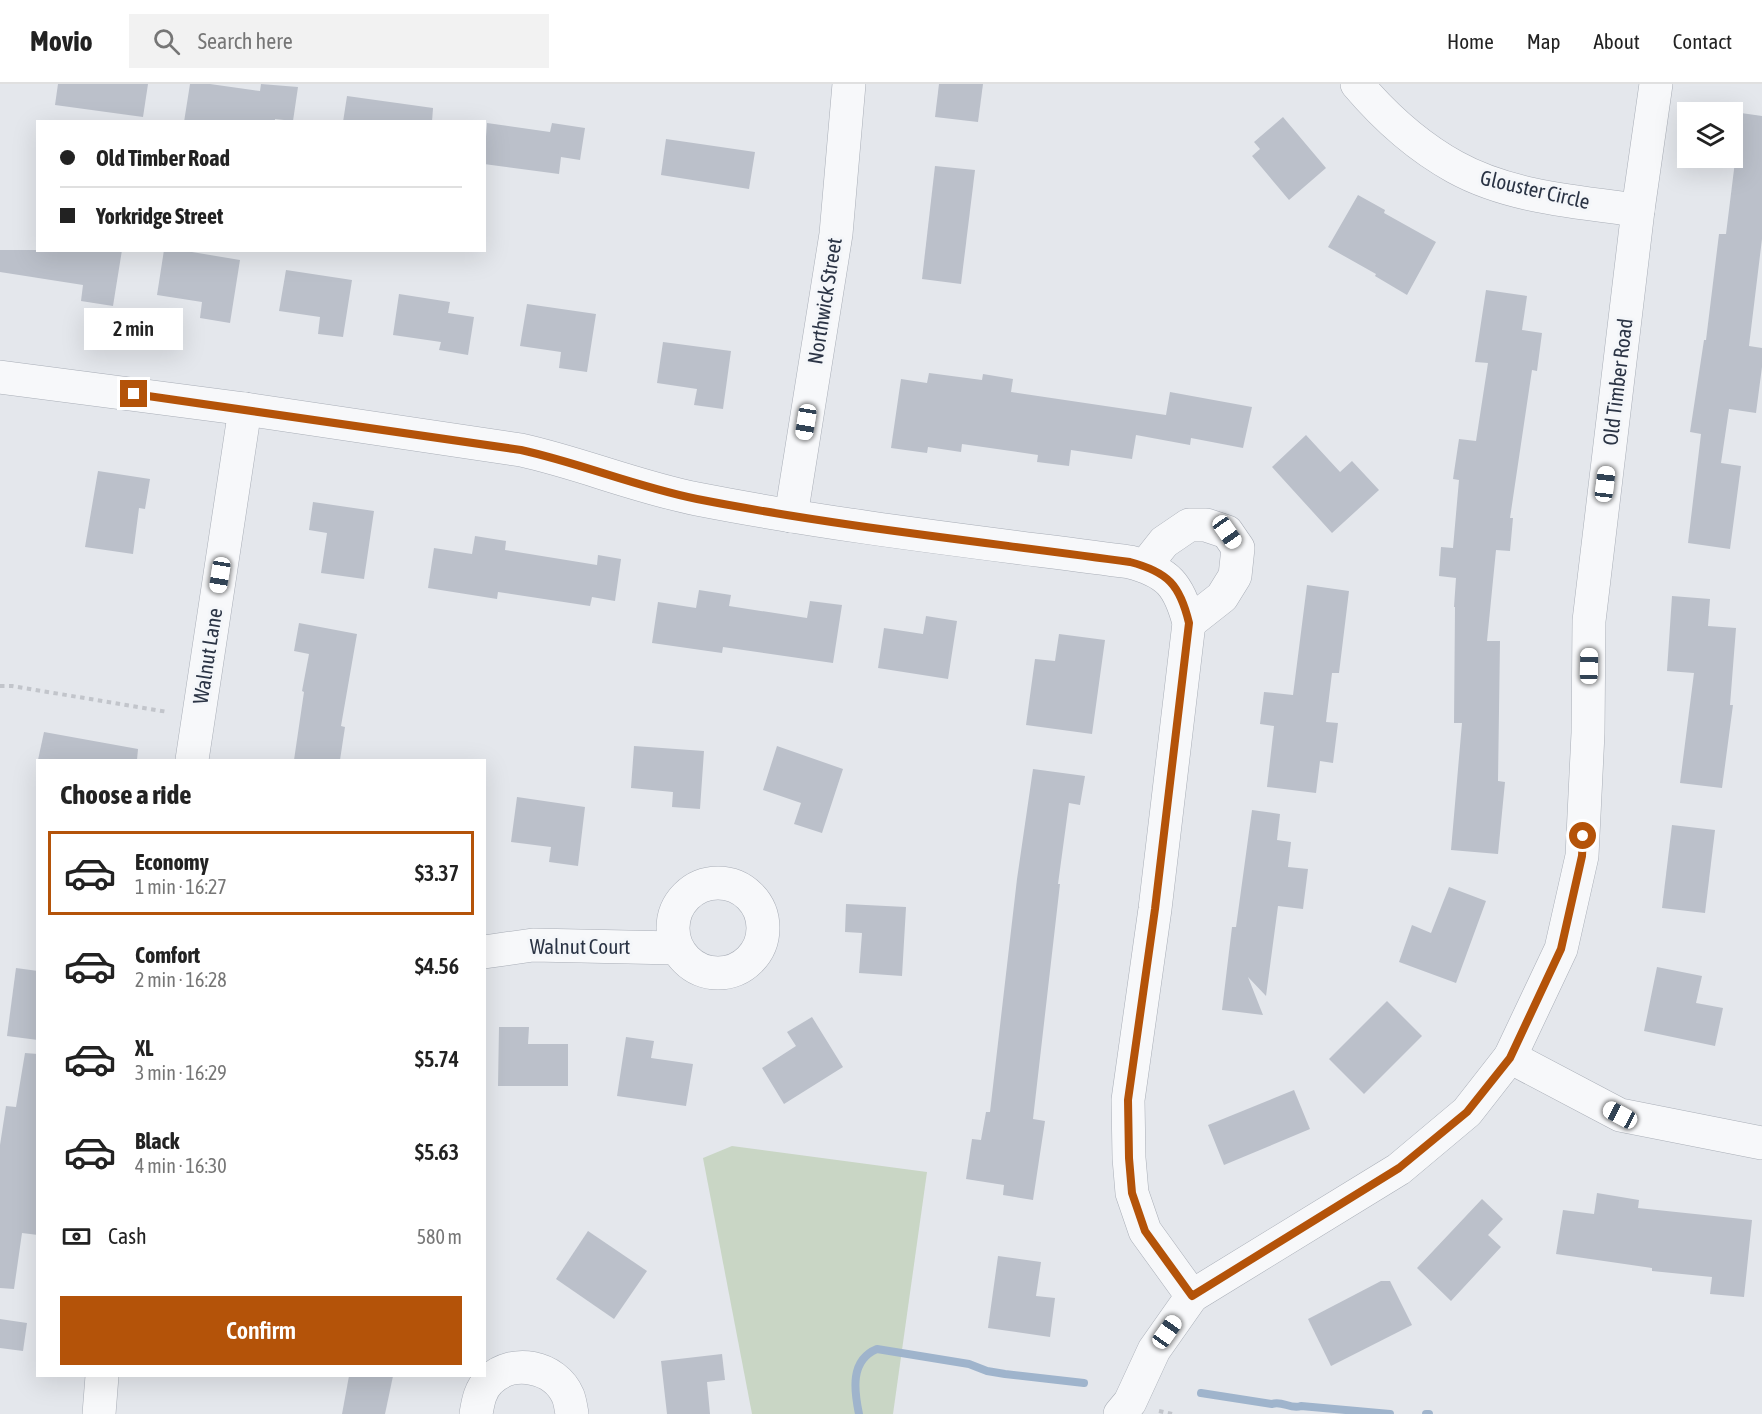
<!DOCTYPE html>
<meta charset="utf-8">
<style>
body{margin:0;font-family:"Asap Condensed",sans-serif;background:#f2f2f2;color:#222;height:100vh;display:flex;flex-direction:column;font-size:22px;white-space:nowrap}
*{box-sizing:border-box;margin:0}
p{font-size:20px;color:#767676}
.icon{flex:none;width:33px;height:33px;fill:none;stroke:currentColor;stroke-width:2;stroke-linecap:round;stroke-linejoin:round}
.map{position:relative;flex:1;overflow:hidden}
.sheet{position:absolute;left:36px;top:675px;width:450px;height:618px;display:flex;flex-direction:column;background:#fff;border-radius:0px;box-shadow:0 6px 24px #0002}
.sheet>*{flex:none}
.top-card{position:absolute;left:36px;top:36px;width:450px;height:132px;border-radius:0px;box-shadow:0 6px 24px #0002;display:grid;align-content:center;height:132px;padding:0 24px;background:#fff}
.controls{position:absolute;left:1677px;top:18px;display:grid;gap:12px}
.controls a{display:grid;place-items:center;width:66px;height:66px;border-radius:0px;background:#fff;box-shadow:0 6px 24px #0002;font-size:30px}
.end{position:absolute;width:27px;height:27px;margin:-14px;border:8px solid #b45309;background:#fff;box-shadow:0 0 0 3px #fff}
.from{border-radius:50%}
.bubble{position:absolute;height:42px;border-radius:0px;background:#fff;box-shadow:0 6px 24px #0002;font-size:20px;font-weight:600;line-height:42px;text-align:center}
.car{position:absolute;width:18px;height:36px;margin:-18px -9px;border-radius:8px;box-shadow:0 0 4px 2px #0007;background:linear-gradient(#fff 24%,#345 0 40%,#fff 0 76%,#345 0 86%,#fff 0)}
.top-card b{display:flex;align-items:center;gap:21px;height:57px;font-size:22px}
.top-card b+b{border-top:2px solid #e0e0e0}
.top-card i{width:15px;height:15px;background:#222}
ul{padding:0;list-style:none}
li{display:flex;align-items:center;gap:18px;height:84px;margin:0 12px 9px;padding:0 12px;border:3px solid transparent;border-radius:0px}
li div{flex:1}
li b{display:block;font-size:22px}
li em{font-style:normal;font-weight:600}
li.current{border-color:#b45309}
li>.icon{width:54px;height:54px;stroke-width:1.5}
h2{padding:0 24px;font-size:27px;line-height:72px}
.pay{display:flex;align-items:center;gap:15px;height:66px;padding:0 24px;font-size:22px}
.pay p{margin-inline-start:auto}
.cta{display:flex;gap:12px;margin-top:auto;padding:12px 24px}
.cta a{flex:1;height:69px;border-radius:0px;background:#b45309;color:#fff;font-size:24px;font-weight:600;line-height:69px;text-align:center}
header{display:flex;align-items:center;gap:36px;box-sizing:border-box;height:84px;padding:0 30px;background:#fff;border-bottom:2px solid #e0e0e0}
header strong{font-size:28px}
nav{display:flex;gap:33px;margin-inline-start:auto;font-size:21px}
.search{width:420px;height:54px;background:#f2f2f2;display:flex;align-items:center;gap:15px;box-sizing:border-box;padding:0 21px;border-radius:0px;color:#767676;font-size:22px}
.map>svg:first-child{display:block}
.green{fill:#c9d6c5}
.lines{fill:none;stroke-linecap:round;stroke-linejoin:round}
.stream{stroke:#9fb4cc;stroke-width:8}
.building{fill:#bbc0ca}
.minor-casing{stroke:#a9aeb7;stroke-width:34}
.path{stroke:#c2c5cb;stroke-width:4;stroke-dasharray:4.5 4.5;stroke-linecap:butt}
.minor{stroke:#f7f8fa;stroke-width:33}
.route{stroke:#b45309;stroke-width:8}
.labels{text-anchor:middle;stroke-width:6;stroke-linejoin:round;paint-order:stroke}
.street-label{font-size:21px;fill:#2b3445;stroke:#f4f6f9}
</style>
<header>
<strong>Movio</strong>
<div class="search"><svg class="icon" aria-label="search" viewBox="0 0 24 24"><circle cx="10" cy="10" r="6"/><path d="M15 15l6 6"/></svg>Search here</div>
<nav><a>Home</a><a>Map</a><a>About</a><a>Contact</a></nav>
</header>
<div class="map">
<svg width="1762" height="1330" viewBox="0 0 1762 1330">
<rect width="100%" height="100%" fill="#e4e7ec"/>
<!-- green -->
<path class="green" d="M732,1062L927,1088L893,1330H752L703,1074Z"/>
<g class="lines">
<!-- stream -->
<g class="stream">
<path d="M1201,1309L1272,1320C1282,1316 1291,1326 1301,1322L1390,1330"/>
<path d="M859,1330C854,1306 850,1276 877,1265L969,1280L987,1287L1005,1290L1084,1299"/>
<path d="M1426,1330H1429"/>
</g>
</g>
<!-- building -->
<g class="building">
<path d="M58,0H148L143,33L55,21Z"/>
<path d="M190,0H210L260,7L261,0L298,3L293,37L275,35V38H184Z"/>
<path d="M939,0H983L978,38L935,33Z"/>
<path d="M347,12L433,24L432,38H343Z"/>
<path d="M1741,29L1762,32V155L1749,262L1762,264V283L1756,329L1729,325L1721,379L1741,382L1730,465L1688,459L1701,350L1690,348L1704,256H1706L1719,150H1726Z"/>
<path d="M1283,33L1326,84L1289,116L1252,72L1260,65L1254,58Z"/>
<path d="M487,39L550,48L552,39L585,44L580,76L561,73L559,90L484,80Z"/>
<path d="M666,55L755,68L749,105L661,91Z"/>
<path d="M935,82L975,86L961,200L922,195Z"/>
<path d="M1358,111L1385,126L1384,129L1436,158L1407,211L1375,192L1376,190L1328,163Z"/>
<path d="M0,166H122L113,222L81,217L83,201L0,188Z"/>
<path d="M164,166H180L240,176L230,239L200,234L202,218L157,211Z"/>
<path d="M286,186L352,196L343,253L318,250L320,233L279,227Z"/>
<path d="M1486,206L1527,212L1522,246L1542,249L1537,287L1532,286L1510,434H1513L1510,467L1496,466L1487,557H1500L1498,697L1505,698L1498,770L1451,766L1462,639H1454L1455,523H1454L1456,494L1439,492L1441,463L1453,464L1459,396L1453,395L1459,355L1476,357L1488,279L1475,278Z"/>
<path d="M399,210L450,218L448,229L474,233L468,271L439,266L441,258L393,251Z"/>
<path d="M527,220L596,230L587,288L559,284L561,268L520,262Z"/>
<path d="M663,258L731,267L723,325L694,321L697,305L657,299Z"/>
<path d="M929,289L982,296L983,290L1013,295L1011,308L1166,331L1170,308L1252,323L1243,364L1191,354L1190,361L1136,351L1132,375L1071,366L1069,382L1037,378L1038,371L962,360L961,368L928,363L927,369L891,364L901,295L927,299Z"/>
<path d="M1306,351L1340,388L1352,377L1379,406L1332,449L1272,383Z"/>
<path d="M98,387L150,395L145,425L139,424L133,470L85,463Z"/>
<path d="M313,418L374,427L364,495L321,489L327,449L309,446Z"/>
<path d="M475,452L506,457L505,466L597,481L598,471L621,475L615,517L592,513L590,522L498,508L497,515L428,504L434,464L472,470Z"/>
<path d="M1307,501L1349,507L1339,589H1332L1326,638L1338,639L1333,679L1320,677L1316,709L1267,703L1274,642L1260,640L1264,608L1293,611Z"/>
<path d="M699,506L731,511L729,522L807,534L810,517L842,521L833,579L723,563L722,569L652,559L658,518L696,524Z"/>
<path d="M1672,512L1710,515L1708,542L1736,544L1730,621H1733L1722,704L1680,699L1694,589L1667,587Z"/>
<path d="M926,532L957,537L948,595L878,584L884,544L923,550Z"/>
<path d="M299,539L357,550L341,642L345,643L340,676H294L304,608L302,607L309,570L294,567Z"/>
<path d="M1059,550L1105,556L1092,650L1026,641L1035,575L1055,577Z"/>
<path d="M44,648L138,665L137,676H38Z"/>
<path d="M634,662L704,667L700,725L672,723L673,708L631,704Z"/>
<path d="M777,662L843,685L822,749L794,740L801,719L763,706Z"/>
<path d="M1033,685L1085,692L1080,721L1069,719L1058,800H1060L1033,1035L1045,1037L1033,1116L1003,1111L1004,1101L966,1095L972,1055L981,1056L986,1028H990L1017,795Z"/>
<path d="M517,713L585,723L578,782L549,778L551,763L511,758Z"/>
<path d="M1252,726L1280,730L1277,756L1291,758L1288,783L1308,785L1303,825L1278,822L1266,912L1248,893L1263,931L1222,926L1232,843H1236Z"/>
<path d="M1672,741L1715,746L1705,829L1662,824Z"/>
<path d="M1449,803L1486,817L1456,899L1399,878L1412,841L1431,849Z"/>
<path d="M846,820L906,823L902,892L859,889L862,849L845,848Z"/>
<path d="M1657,883L1702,892L1696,919L1723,924L1715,962L1644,947Z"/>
<path d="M16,884L38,887V956L7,952Z"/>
<path d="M1387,917L1422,952L1364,1010L1329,975Z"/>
<path d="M812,933L843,983L784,1020L762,984L796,962L787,948Z"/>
<path d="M499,943H529L528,960H568V1002H498Z"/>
<path d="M626,953L654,957L651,974L693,980L686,1022L617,1012Z"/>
<path d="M25,969L38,970V1151L22,1149L14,1205L0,1204V1061L6,1022L16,1023Z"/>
<path d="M1294,1006L1310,1045L1224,1081L1208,1041Z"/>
<path d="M1597,1109L1639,1116L1638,1124L1752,1136L1744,1213L1710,1210L1712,1193L1652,1187V1184L1556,1170L1563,1126L1594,1130Z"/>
<path d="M1482,1115L1503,1135L1488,1151L1501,1163L1451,1217L1417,1184Z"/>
<path d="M588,1147L647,1187L614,1235L556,1195Z"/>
<path d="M998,1172L1041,1178L1036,1212L1055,1214L1050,1253L988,1244Z"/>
<path d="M1381,1197H1390L1412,1241L1331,1282L1308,1235Z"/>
<path d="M0,1235L27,1239L23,1267L0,1264Z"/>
<path d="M722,1270L725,1296L707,1298L710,1330H667L661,1277Z"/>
<path d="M349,1292H393L385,1330H342Z"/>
</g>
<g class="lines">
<!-- minor casing -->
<g class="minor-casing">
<g id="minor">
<path d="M1357,0C1385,33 1417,62 1455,83C1509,113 1577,118 1638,126"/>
<path d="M0,293L245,325L521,366C580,379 637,403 697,415C840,443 986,459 1130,478C1168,488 1179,501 1189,539L1155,825L1128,1016L1129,1074L1132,1109L1145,1147L1192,1212L1154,1266L1130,1318L1120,1330"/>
<path d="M791,432L836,150L849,0"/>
<path d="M1145,482L1164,458L1189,441H1206L1227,448L1238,464L1235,492L1222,513L1189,539"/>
<path d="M192,676L245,325"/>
<circle cx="718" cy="844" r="45"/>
<path d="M484,868L533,861L676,864"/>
<path d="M1510,973L1620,1031L1762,1059"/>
<path d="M1192,1212L1399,1085L1467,1028L1510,973L1561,865L1582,772L1588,649L1589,537L1638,126L1656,0"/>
<path d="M99,1330L102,1292"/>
<path d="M476,1330C478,1318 480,1305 490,1296C513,1274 555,1282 568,1312C570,1317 571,1324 572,1330"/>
</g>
</g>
<!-- path -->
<g class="path">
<path d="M0,602H12L168,628"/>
<path d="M1159,1327L1172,1330"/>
</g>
<!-- minor -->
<use href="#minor" class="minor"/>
</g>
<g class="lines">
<!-- route -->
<path class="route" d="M134,310L521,366C580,379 637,403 697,415C840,443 986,458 1130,478C1168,488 1180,501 1189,539L1155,825L1128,1016L1129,1074L1132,1109L1145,1147L1192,1212L1399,1084L1467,1028L1510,974L1561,865L1582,772L1583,752"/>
</g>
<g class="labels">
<!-- street labels -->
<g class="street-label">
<text transform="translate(1535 106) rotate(13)" y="7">Glouster Circle</text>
<text transform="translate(825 217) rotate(-81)" y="7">Northwick Street</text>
<text transform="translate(1618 298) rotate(-83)" y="7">Old Timber Road</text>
<text transform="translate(208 572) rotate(-81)" y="7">Walnut Lane</text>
<text x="580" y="870">Walnut Court</text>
</g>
</g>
</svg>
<div class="controls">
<a><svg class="icon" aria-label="layers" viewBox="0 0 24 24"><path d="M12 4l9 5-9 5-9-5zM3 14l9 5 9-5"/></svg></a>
</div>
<i class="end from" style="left:1583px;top:752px"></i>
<i class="end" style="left:134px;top:310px"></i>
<div class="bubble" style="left:84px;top:224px;width:99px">2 min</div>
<i class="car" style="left:806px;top:338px;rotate:189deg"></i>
<i class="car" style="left:1605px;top:400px;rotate:7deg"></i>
<i class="car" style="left:1227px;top:448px;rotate:145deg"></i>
<i class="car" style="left:220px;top:491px;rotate:189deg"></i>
<i class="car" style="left:1589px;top:582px;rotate:1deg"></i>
<i class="car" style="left:1620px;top:1031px;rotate:298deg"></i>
<i class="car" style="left:1167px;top:1248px;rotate:35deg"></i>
<div class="top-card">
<b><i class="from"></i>Old Timber Road</b>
<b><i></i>Yorkridge Street</b>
</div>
<section class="sheet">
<h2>Choose a ride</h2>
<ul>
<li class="current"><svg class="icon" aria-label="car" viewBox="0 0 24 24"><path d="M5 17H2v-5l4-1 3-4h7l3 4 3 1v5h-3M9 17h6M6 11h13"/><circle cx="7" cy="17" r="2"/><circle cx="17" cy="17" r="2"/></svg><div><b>Economy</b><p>1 min · 16:27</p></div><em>$3.37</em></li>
<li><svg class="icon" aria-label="car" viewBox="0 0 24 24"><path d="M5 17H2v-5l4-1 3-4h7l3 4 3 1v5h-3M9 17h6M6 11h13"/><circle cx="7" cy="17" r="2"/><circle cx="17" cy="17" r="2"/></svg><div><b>Comfort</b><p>2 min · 16:28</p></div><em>$4.56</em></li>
<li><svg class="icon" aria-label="car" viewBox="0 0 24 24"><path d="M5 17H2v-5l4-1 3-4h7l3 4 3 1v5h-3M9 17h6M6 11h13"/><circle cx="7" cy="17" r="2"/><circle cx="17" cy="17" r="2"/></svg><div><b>XL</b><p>3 min · 16:29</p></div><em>$5.74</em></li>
<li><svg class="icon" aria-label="car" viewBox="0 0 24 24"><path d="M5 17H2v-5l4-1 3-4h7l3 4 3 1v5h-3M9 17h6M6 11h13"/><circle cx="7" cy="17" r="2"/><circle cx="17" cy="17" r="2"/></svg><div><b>Black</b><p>4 min · 16:30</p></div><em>$5.63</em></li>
</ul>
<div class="pay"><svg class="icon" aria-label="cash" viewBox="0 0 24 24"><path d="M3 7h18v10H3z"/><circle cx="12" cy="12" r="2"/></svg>Cash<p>580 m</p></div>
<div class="cta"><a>Confirm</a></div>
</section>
</div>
